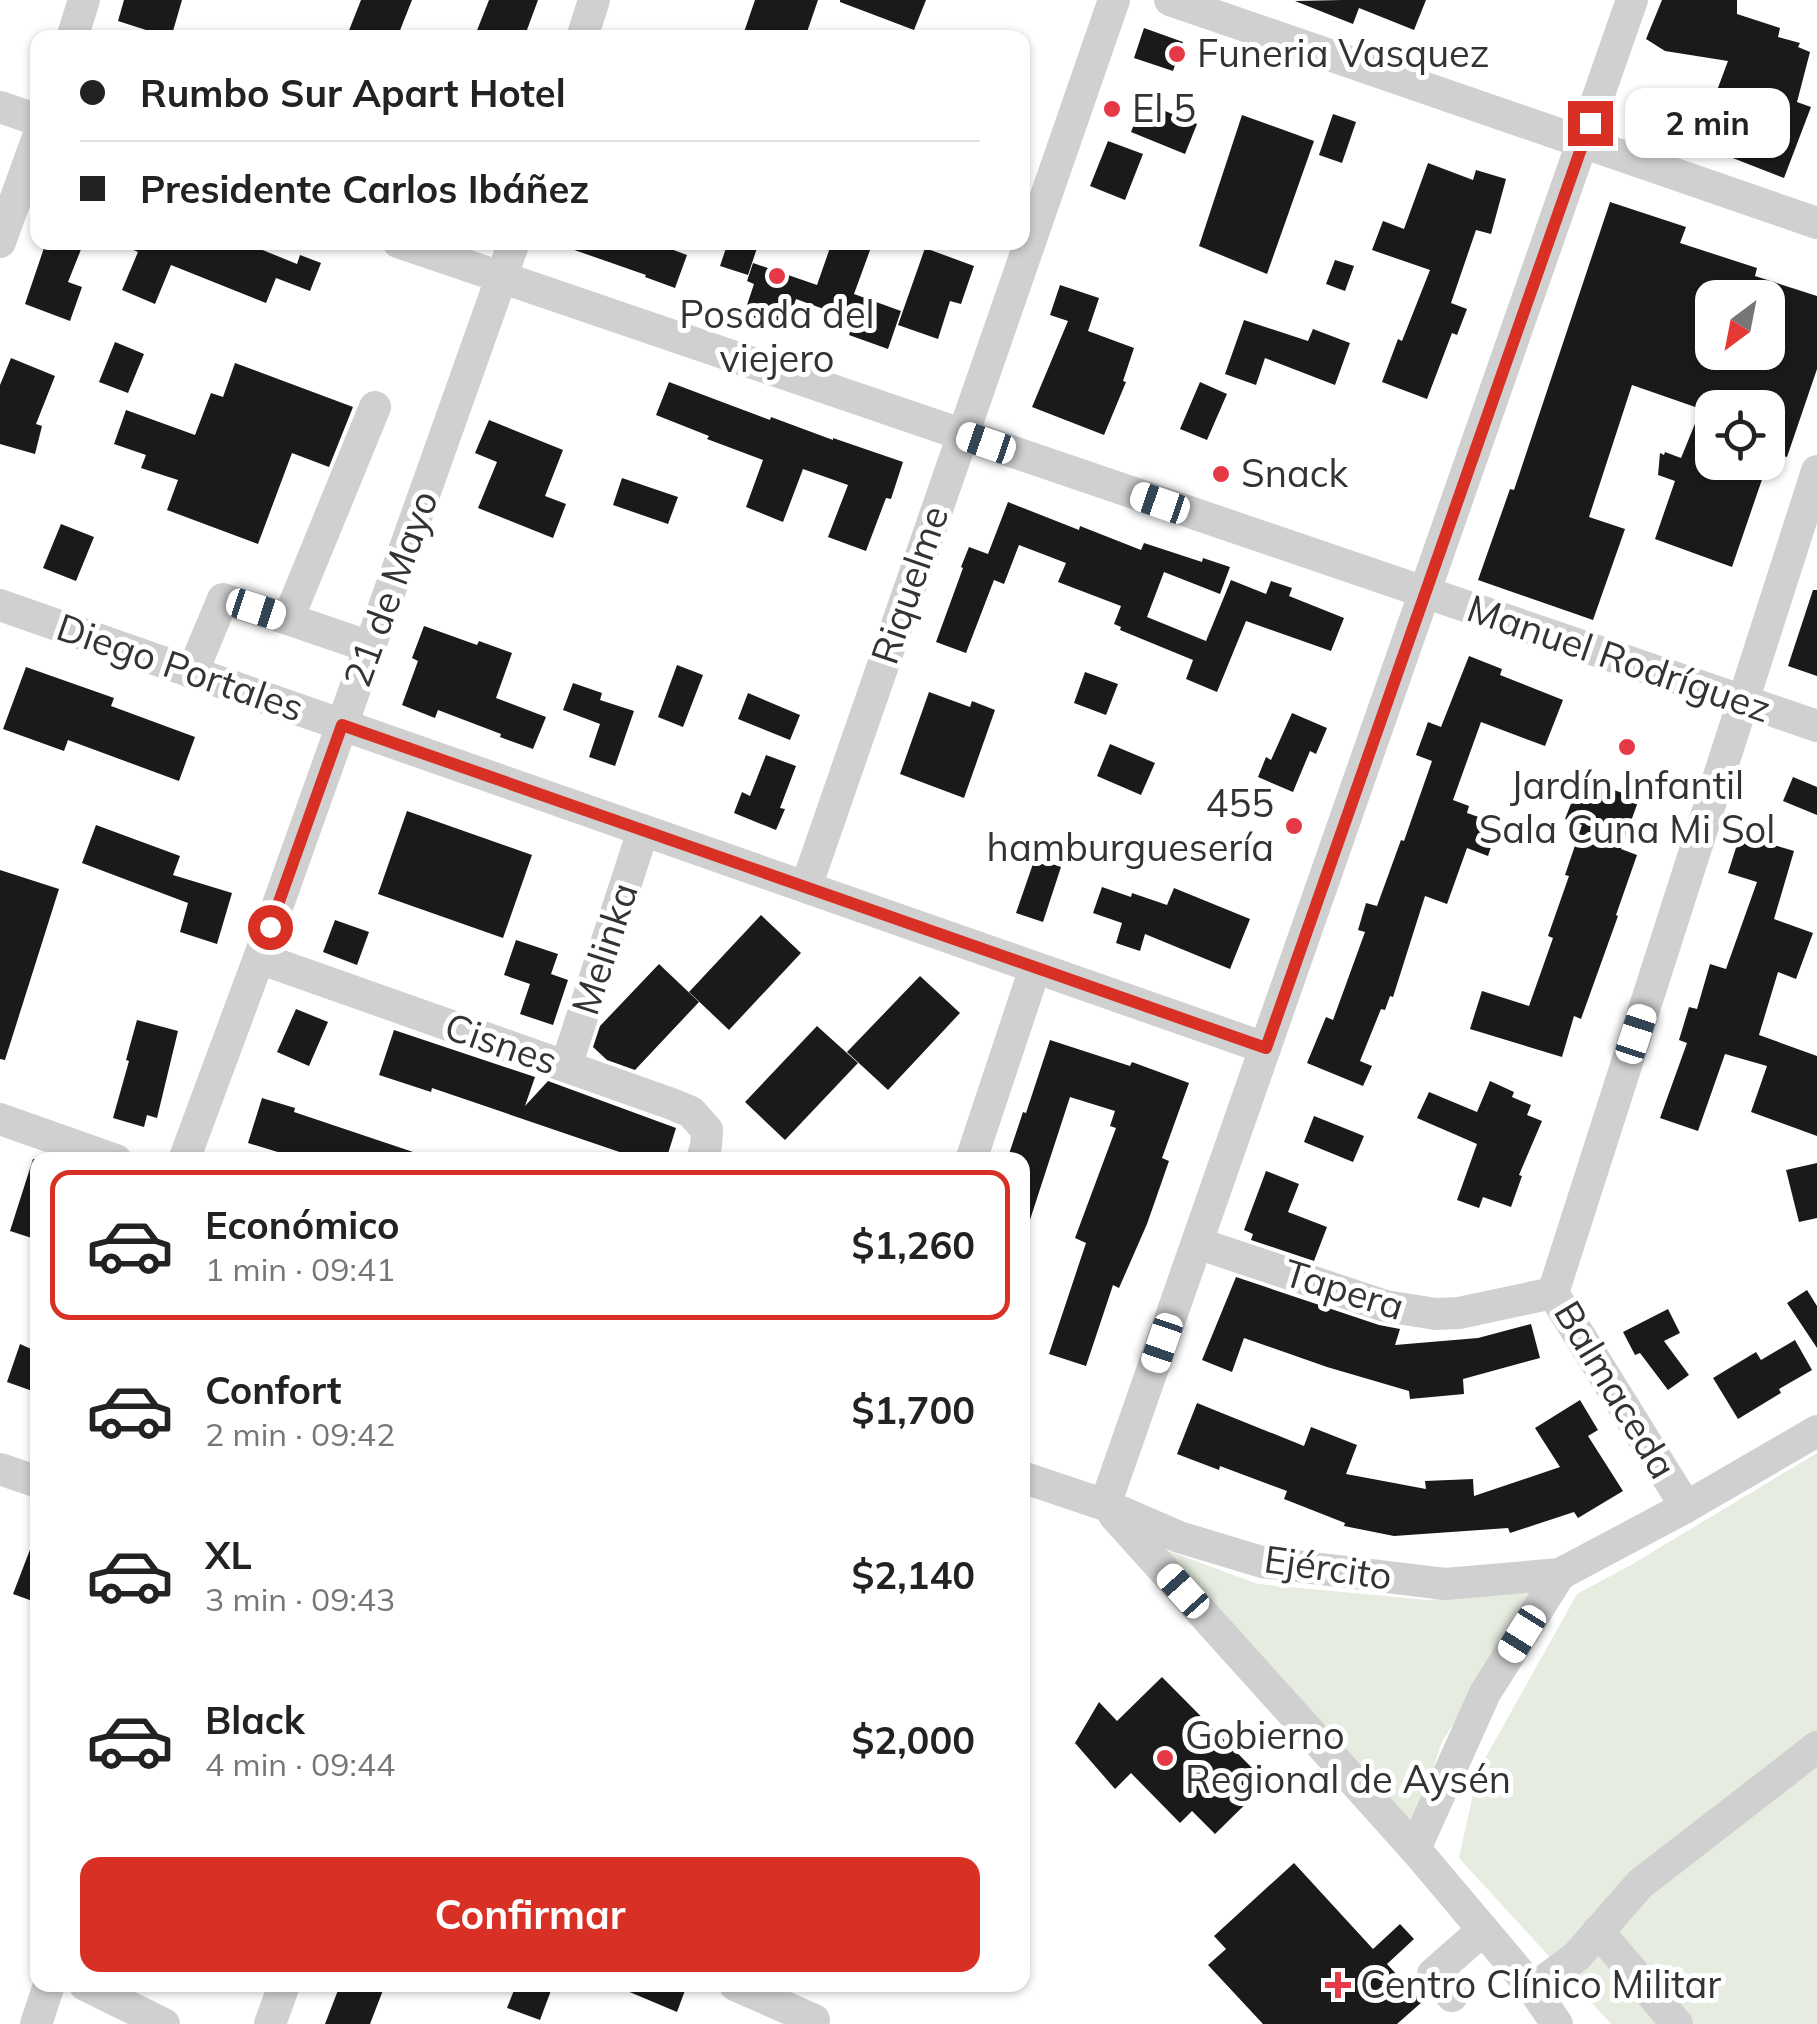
<!DOCTYPE html>
<html lang="es">
<meta charset="utf-8">
<style>
body{margin:0;font-family:Mulish,sans-serif;background:#f2f2f2;color:#222;height:100vh;display:flex;flex-direction:column;font-size:38px;white-space:nowrap}
*{box-sizing:border-box;margin:0}
p{font-size:32px;color:#767676}
.icon{flex:none;width:55px;height:55px;fill:none;stroke:currentColor;stroke-width:2;stroke-linecap:round;stroke-linejoin:round}
.map{position:relative;flex:1;overflow:hidden}
.details{position:absolute;left:30px;top:1152px;width:1000px;height:840px;display:flex;flex-direction:column;background:#fff;border-radius:20px;box-shadow:0 2px 8px #0004}
.details>*{flex:none}
.banner{position:absolute;left:30px;top:30px;width:1000px;height:220px;border-radius:20px;box-shadow:0 2px 8px #0004;display:grid;align-content:center;height:220px;padding:0 50px;background:#fff}
.needle{width:65px;rotate:212deg}
.fabs{position:absolute;left:1695px;top:280px;display:grid;gap:20px}
.fabs a{display:grid;place-items:center;width:90px;height:90px;border-radius:20px;background:#fff;box-shadow:0 2px 8px #0004;font-size:50px}
.end{position:absolute;width:45px;height:45px;margin:-22px;border:12px solid #d93025;background:#fff;box-shadow:0 0 0 5px #fff}
.from{border-radius:50%}
.bubble{position:absolute;height:70px;border-radius:20px;background:#fff;box-shadow:0 2px 8px #0004;font-size:32px;font-weight:700;line-height:70px;text-align:center}
.car{position:absolute;width:30px;height:60px;margin:-30px -15px;border-radius:12px;box-shadow:0 0 8px 2px #0007;background:linear-gradient(#fff 24%,#345 0 40%,#fff 0 76%,#345 0 86%,#fff 0)}
.banner b{display:flex;align-items:center;gap:35px;height:95px;font-size:38px}
.banner b+b{border-top:2px solid #e0e0e0}
.banner i{width:25px;height:25px;background:#222}
ul{padding:18px 0 0;list-style:none}
li{display:flex;align-items:center;gap:30px;height:150px;margin:0 20px 15px;padding:0 30px;border:5px solid transparent;border-radius:20px}
li div{flex:1}
li b{display:block;font-size:38px}
li em{font-style:normal;font-weight:700}
li.on{border-color:#d93025}
li>.icon{width:90px;height:90px;stroke-width:1.5}
.action{display:flex;gap:20px;margin-top:auto;padding:20px 50px}
.action a{flex:1;height:115px;border-radius:20px;background:#d93025;color:#fff;font-size:40px;font-weight:700;line-height:115px;text-align:center}
.map>svg:first-child{display:block}
.green{fill:#e6ecdf}
.building{fill:#1a1a1a;fill-rule:evenodd}
.lines{fill:none;stroke-linecap:round;stroke-linejoin:round}
.minor{stroke:#d0d0d0;stroke-width:32}
.route{stroke:#d93025;stroke-width:12}
.poi-dot{fill:#e63946;stroke:#fff;stroke-width:4}
.labels{text-anchor:middle;stroke-width:10;stroke-linejoin:round;paint-order:stroke}
.poi-label{font-size:38px;fill:#333;stroke:#fff;text-anchor:start}
.street-label{font-size:38px;fill:#333;stroke:#fff}
</style>
<div class="map">
<svg width="1817" height="2024" viewBox="0 0 1817 2024">
<rect width="100%" height="100%" fill="#fff"/>
<!-- green -->
<g class="green">
<path d="M1817,1453V2024H1611L1459,1858L1478,1771L1577,1594L1631,1565Z"/>
<path d="M1166,1550L1258,1584L1427,1600L1535,1592L1442,1742L1413,1828Z"/>
</g>
<!-- building -->
<g class="building">
<path d="M124,0H182L171,38L118,21Z"/>
<path d="M361,0H412L397,38H346Z"/>
<path d="M489,0H538L524,38H474Z"/>
<path d="M755,0H818L805,38H742Z"/>
<path d="M840,0H926L914,30L840,2Z"/>
<path d="M1342,0H1426L1414,30L1359,8L1353,24L1295,1Z"/>
<path d="M1662,0H1737V14L1780,28L1778,37L1800,43L1798,47L1810,52L1797,102L1811,107L1784,178L1697,144L1728,61L1665,51L1646,39Z"/>
<path d="M1144,28L1183,42L1173,71L1134,58Z"/>
<path d="M1143,102L1197,124L1185,154L1131,132Z"/>
<path d="M1333,114L1356,122L1342,163L1319,155Z"/>
<path d="M1242,115L1314,141L1267,274L1199,246Z"/>
<path d="M1108,141L1143,154L1125,200L1090,186Z"/>
<path d="M1428,163L1473,180L1476,170L1506,179L1491,234L1476,230L1451,303L1467,309L1457,335L1452,333L1427,399L1382,382L1398,339L1402,341L1430,270L1372,250L1383,221L1404,229Z"/>
<path d="M1610,202L1686,227L1680,243L1757,268L1755,276L1817,296V369L1787,457L1768,451V408H1712V462H1768L1732,567L1655,539L1675,481L1658,475L1660,453L1664,455L1665,452L1681,458L1701,409L1632,385L1589,517L1625,529L1593,620L1478,580L1510,489L1514,490ZM1712,298H1768V352H1712Z"/>
<path d="M46,242H84L68,282L82,287L70,321L25,304Z"/>
<path d="M116,242H243L297,264L300,255L321,263L310,291L276,278L266,303L171,265L155,304L122,290L138,252Z"/>
<path d="M563,242H652L687,255L675,288L645,277L646,275L563,246Z"/>
<path d="M728,242H759L748,275L720,266Z"/>
<path d="M832,242H873L854,294L901,311L888,349L849,335L854,320L796,299L786,329L744,314L754,284L747,281L753,263L817,285Z"/>
<path d="M925,248L974,266L961,304L950,301L938,339L898,325Z"/>
<path d="M1335,260L1354,266L1345,291L1326,284Z"/>
<path d="M1060,285L1099,298L1088,331L1134,348L1123,381L1126,382L1104,435L1032,407L1068,321L1050,315Z"/>
<path d="M1244,320L1308,341L1313,329L1350,343L1335,385L1265,358L1256,385L1225,374Z"/>
<path d="M115,342L144,354L128,393L99,382Z"/>
<path d="M11,358L55,376L36,424L42,426L35,454L0,444V385Z"/>
<path d="M235,363L353,407L329,467L292,453L258,544L167,510L178,480L141,468L146,455L114,444L126,410L195,435L211,393L223,397Z"/>
<path d="M669,382L770,420L771,417L833,440V438L903,462L891,499L886,498L866,551L828,537L848,485L803,469L783,522L746,507L763,460L707,439L709,436L656,415Z"/>
<path d="M1200,382L1227,394L1207,440L1180,429Z"/>
<path d="M489,420L563,450L545,496L566,504L553,538L478,508L497,462L475,453Z"/>
<path d="M622,478L678,497L668,524L613,505Z"/>
<path d="M1008,502L1079,530L1080,526L1141,550L1144,543L1202,562L1203,558L1230,567L1220,594L1164,572L1147,617L1206,641L1231,580L1266,594L1271,581L1292,588L1289,596L1344,618L1331,651L1246,621L1217,692L1186,679L1193,660L1120,630L1121,627L1114,624L1121,606L1058,582L1066,563L1019,545L1004,584L994,580L966,653L936,642L963,568L961,567L969,547L988,554Z"/>
<path d="M61,524L94,537L76,581L43,568Z"/>
<path d="M1813,590H1817V676L1788,666Z"/>
<path d="M424,626L477,645L479,641L512,653L496,698L546,717L533,749L500,737L501,734L438,710L435,718L402,705L418,661L412,658Z"/>
<path d="M1469,656L1502,669L1500,675L1563,700L1545,746L1481,722L1453,800L1469,806L1467,813L1499,824L1488,856L1467,848L1447,904L1425,896L1393,997L1390,996L1385,1010L1381,1009L1360,1061L1372,1066L1363,1086L1307,1063L1326,1017L1333,1020L1365,932L1358,930L1366,903L1377,906L1401,840L1404,841L1432,761L1416,755L1428,722L1441,727Z"/>
<path d="M677,665L703,675L683,727L658,717Z"/>
<path d="M26,667L114,698L111,706L195,737L179,781L68,740L64,751L3,729Z"/>
<path d="M1085,672L1118,684L1106,715L1074,703Z"/>
<path d="M573,683L602,693L600,700L634,711L615,766L589,757L600,724L563,710Z"/>
<path d="M929,692L970,707L972,701L995,710L964,798L900,774Z"/>
<path d="M748,693L800,715L790,740L738,719Z"/>
<path d="M1292,713L1327,728L1316,754L1310,751L1293,792L1258,777L1266,757L1271,760Z"/>
<path d="M1110,744L1155,763L1141,795L1097,776Z"/>
<path d="M766,755L796,766L780,808L785,809L776,830L734,813L742,792L750,796Z"/>
<path d="M1793,777L1817,787V815L1783,801Z"/>
<path d="M1581,778L1639,799L1621,849L1637,855L1616,915L1618,916L1581,1019L1574,1016L1562,1057L1470,1029L1482,991L1529,1006L1553,938L1548,936L1569,876L1565,875L1582,825L1565,819Z"/>
<path d="M407,811L532,855L503,938L378,894Z"/>
<path d="M96,825L180,856L173,875L232,893L217,944L180,932L188,903L82,863Z"/>
<path d="M1740,835L1794,851L1774,919L1813,933L1796,979L1778,972L1759,1035L1817,1056V1136L1751,1112L1767,1066L1725,1054L1698,1131L1660,1118L1687,1043L1679,1040L1689,1007L1697,1009L1710,964L1726,969L1757,882L1728,873Z"/>
<path d="M1035,858L1061,867L1043,922L1016,913Z"/>
<path d="M0,870L59,889L5,1060L0,1059Z"/>
<path d="M1102,887L1131,897L1132,893L1167,905L1174,888L1250,919L1230,969L1145,934L1140,951L1116,943L1122,923L1093,913Z"/>
<path d="M761,915L801,953L729,1030L689,992Z"/>
<path d="M335,920L369,932L357,965L323,952Z"/>
<path d="M516,940L558,954L551,974L568,980L553,1025L520,1014L530,984L504,975Z"/>
<path d="M659,964L699,1002L635,1070L607,1060L593,1047L600,1026Z"/>
<path d="M920,976L960,1013L888,1090L847,1052Z"/>
<path d="M296,1009L328,1022L309,1066L277,1052Z"/>
<path d="M137,1020L178,1031L157,1118L147,1115L144,1127L113,1118L129,1061L126,1060Z"/>
<path d="M817,1026L858,1063L785,1140L745,1102Z"/>
<path d="M394,1030L535,1077L525,1106L548,1081L676,1128L666,1160H643L432,1088L431,1092L379,1075Z"/>
<path d="M1050,1040L1130,1066L1132,1062L1189,1083L1162,1158L1169,1161L1147,1224L1119,1288L1113,1285L1086,1366L1049,1354L1086,1243L1075,1238L1116,1128L1110,1126L1115,1111L1070,1097L1027,1229L1022,1228V1160H1007L1023,1112L1026,1113Z"/>
<path d="M1490,1081L1514,1092L1512,1097L1531,1105L1527,1115L1542,1121L1519,1175L1522,1176L1511,1207L1483,1197L1479,1208L1457,1200L1477,1144L1417,1118L1429,1092L1477,1112Z"/>
<path d="M262,1098L295,1108L294,1112L425,1156L424,1160H304L248,1143Z"/>
<path d="M1314,1116L1364,1136L1353,1162L1304,1142Z"/>
<path d="M33,1159L38,1160V1240L10,1231Z"/>
<path d="M1817,1163V1218L1799,1222L1786,1170Z"/>
<path d="M1266,1171L1299,1184L1288,1212L1327,1227L1314,1261L1251,1240L1253,1234L1244,1230Z"/>
<path d="M1236,1277L1379,1325L1400,1329L1395,1345L1478,1338L1531,1324L1540,1358L1463,1379L1464,1394L1410,1399L1409,1391L1327,1367L1244,1338L1232,1372L1202,1360Z"/>
<path d="M1807,1290L1817,1306V1348L1787,1303Z"/>
<path d="M1668,1309L1680,1333L1664,1341L1689,1375L1668,1390L1640,1353L1635,1355L1623,1332Z"/>
<path d="M1795,1340L1812,1370L1779,1389L1781,1393L1738,1419L1713,1378L1756,1352L1761,1360Z"/>
<path d="M20,1344L38,1352V1393L7,1382Z"/>
<path d="M1580,1400L1598,1430L1588,1436L1623,1491L1578,1518L1574,1512L1510,1533L1508,1528L1394,1536L1344,1526L1345,1523L1284,1499L1287,1491L1220,1466L1219,1470L1177,1454L1197,1403L1304,1446L1311,1427L1357,1445L1346,1474L1426,1489L1425,1481L1473,1479L1474,1496L1560,1467L1535,1428Z"/>
<path d="M36,1534H38V1603L13,1594Z"/>
<path d="M1162,1677L1267,1783L1215,1834L1192,1811L1180,1823L1131,1773L1115,1789L1075,1743L1099,1702L1117,1721Z"/>
<path d="M1294,1863L1373,1949L1400,1924L1414,1939L1387,1964L1422,2002L1397,2024H1263L1208,1965L1226,1949L1214,1936Z"/>
<path d="M340,1985H385L370,2024H325Z"/>
<path d="M516,1985H553L540,2020L507,2008Z"/>
<path d="M613,1985H687L677,2012Z"/>
</g>
<g class="lines">
<!-- minor -->
<g class="minor">
<path d="M1170,0L1817,223"/>
<path d="M72,38L84,0"/>
<path d="M582,38L594,0"/>
<path d="M0,107L38,120"/>
<path d="M0,242L38,137"/>
<path d="M398,242L1817,726"/>
<path d="M0,605L1265,1048"/>
<path d="M370,647L288,619L375,407"/>
<path d="M192,673L223,599L288,619"/>
<path d="M806,887L1114,0"/>
<path d="M259,958L672,1104L691,1112L707,1130L706,1146L702,1160"/>
<path d="M566,1066L643,831"/>
<path d="M0,1119L116,1160"/>
<path d="M184,1160L259,958L514,242"/>
<path d="M971,1160L1035,968"/>
<path d="M1197,1243L1385,1306L1436,1314L1459,1313L1553,1293"/>
<path d="M0,1469L38,1482"/>
<path d="M1022,1477L1105,1505L1179,1537L1262,1562L1445,1584L1560,1574L1686,1507L1817,1431"/>
<path d="M1105,1505L1632,0"/>
<path d="M1686,1507L1553,1293L1817,471"/>
<path d="M1114,1515L1415,1849L1533,1989L1557,2024"/>
<path d="M1415,1849L1485,1693L1560,1574"/>
<path d="M1598,1931L1677,2024"/>
<path d="M85,1985L164,2024"/>
<path d="M735,1985L814,2020"/>
<path d="M1533,1989L1577,1956L1640,1884L1817,1747"/>
<path d="M1452,1996L1433,1974L1483,1930"/>
<path d="M36,2024L49,1985"/>
<path d="M270,2024L284,1985"/>
</g>
</g>
<g class="lines">
<!-- route -->
<path class="route" d="M270,927L342,725L1266,1048L1590,123"/>
</g>
<!-- markers -->
<g class="poi-dot">
<circle cx="1177" cy="54" r="10"/>
<circle cx="1112" cy="109" r="10"/>
<circle cx="777" cy="276" r="10"/>
<circle cx="1221" cy="474" r="10"/>
<circle cx="1627" cy="747" r="10"/>
<circle cx="1294" cy="826" r="10"/>
<circle cx="1165" cy="1758" r="10"/>
<path d="M1333 1970h10v10h10v10h-10v10h-10v-10h-10v-10h10z"/>
</g>
<g class="labels">
<!-- poi labels -->
<g class="poi-label">
<text x="1197" y="67">Funeria Vasquez</text>
<text x="1132" y="122">El 5</text>
<text x="777" y="328" text-anchor="middle">Posada del<tspan x="777" dy="44">viejero</tspan></text>
<text x="1241" y="487">Snack</text>
<text x="1627" y="799" text-anchor="middle">Jardín Infantil<tspan x="1627" dy="44">Sala Cuna Mi Sol</tspan></text>
<text x="1274" y="817" text-anchor="end">455<tspan x="1274" dy="44">hamburguesería</tspan></text>
<text x="1185" y="1749">Gobierno<tspan x="1185" dy="44">Regional de Aysén</tspan></text>
<text x="1360" y="1998">Centro Clínico Militar</text>
</g>
<!-- street labels -->
<g class="street-label">
<text transform="translate(910 585) rotate(-71)" y="13">Riquelme</text>
<text transform="translate(391 589) rotate(-70)" y="13">21 de Mayo</text>
<text transform="translate(1619 659) rotate(19)" y="13">Manuel Rodríguez</text>
<text transform="translate(180 668) rotate(19)" y="13">Diego Portales</text>
<text transform="translate(605 949) rotate(-72)" y="13">Melinka</text>
<text transform="translate(501 1044) rotate(19)" y="13">Cisnes</text>
<text transform="translate(1344 1290) rotate(17)" y="13">Tapera</text>
<text transform="translate(1615 1390) rotate(59)" y="13">Balmaceda</text>
<text transform="translate(1328 1568) rotate(8)" y="13">Ejército</text>
</g>
</g>
</svg>
<div class="fabs">
<a><svg class="needle" viewBox="-14 -14 28 28"><path d="M0-13l5 13h-10z" fill="#e53935"/><path d="M0 13l5-13h-10z" fill="#767676"/></svg></a>
<a><svg class="icon" aria-label="locate" viewBox="0 0 24 24"><circle cx="12" cy="12" r="6"/><path d="M12 2v4M12 18v4M2 12h4M18 12h4"/></svg></a>
</div>
<i class="end from" style="left:270px;top:927px"></i>
<i class="end" style="left:1590px;top:123px"></i>
<div class="bubble" style="left:1625px;top:88px;width:165px">2 min</div>
<i class="car" style="left:986px;top:443px;rotate:289deg"></i>
<i class="car" style="left:1160px;top:503px;rotate:289deg"></i>
<i class="car" style="left:256px;top:609px;rotate:108deg"></i>
<i class="car" style="left:1636px;top:1034px;rotate:18deg"></i>
<i class="car" style="left:1162px;top:1343px;rotate:199deg"></i>
<i class="car" style="left:1183px;top:1591px;rotate:318deg"></i>
<i class="car" style="left:1522px;top:1634px;rotate:212deg"></i>
<div class="banner">
<b><i class="from"></i>Rumbo Sur Apart Hotel</b>
<b><i></i>Presidente Carlos Ibáñez</b>
</div>
<section class="details">
<ul>
<li class="on"><svg class="icon" aria-label="car" viewBox="0 0 24 24"><path d="M5 17H2v-5l4-1 3-4h7l3 4 3 1v5h-3M9 17h6M6 11h13"/><circle cx="7" cy="17" r="2"/><circle cx="17" cy="17" r="2"/></svg><div><b>Económico</b><p>1 min · 09:41</p></div><em>$1,260</em></li>
<li><svg class="icon" aria-label="car" viewBox="0 0 24 24"><path d="M5 17H2v-5l4-1 3-4h7l3 4 3 1v5h-3M9 17h6M6 11h13"/><circle cx="7" cy="17" r="2"/><circle cx="17" cy="17" r="2"/></svg><div><b>Confort</b><p>2 min · 09:42</p></div><em>$1,700</em></li>
<li><svg class="icon" aria-label="car" viewBox="0 0 24 24"><path d="M5 17H2v-5l4-1 3-4h7l3 4 3 1v5h-3M9 17h6M6 11h13"/><circle cx="7" cy="17" r="2"/><circle cx="17" cy="17" r="2"/></svg><div><b>XL</b><p>3 min · 09:43</p></div><em>$2,140</em></li>
<li><svg class="icon" aria-label="car" viewBox="0 0 24 24"><path d="M5 17H2v-5l4-1 3-4h7l3 4 3 1v5h-3M9 17h6M6 11h13"/><circle cx="7" cy="17" r="2"/><circle cx="17" cy="17" r="2"/></svg><div><b>Black</b><p>4 min · 09:44</p></div><em>$2,000</em></li>
</ul>
<div class="action"><a>Confirmar</a></div>
</section>
</div>
